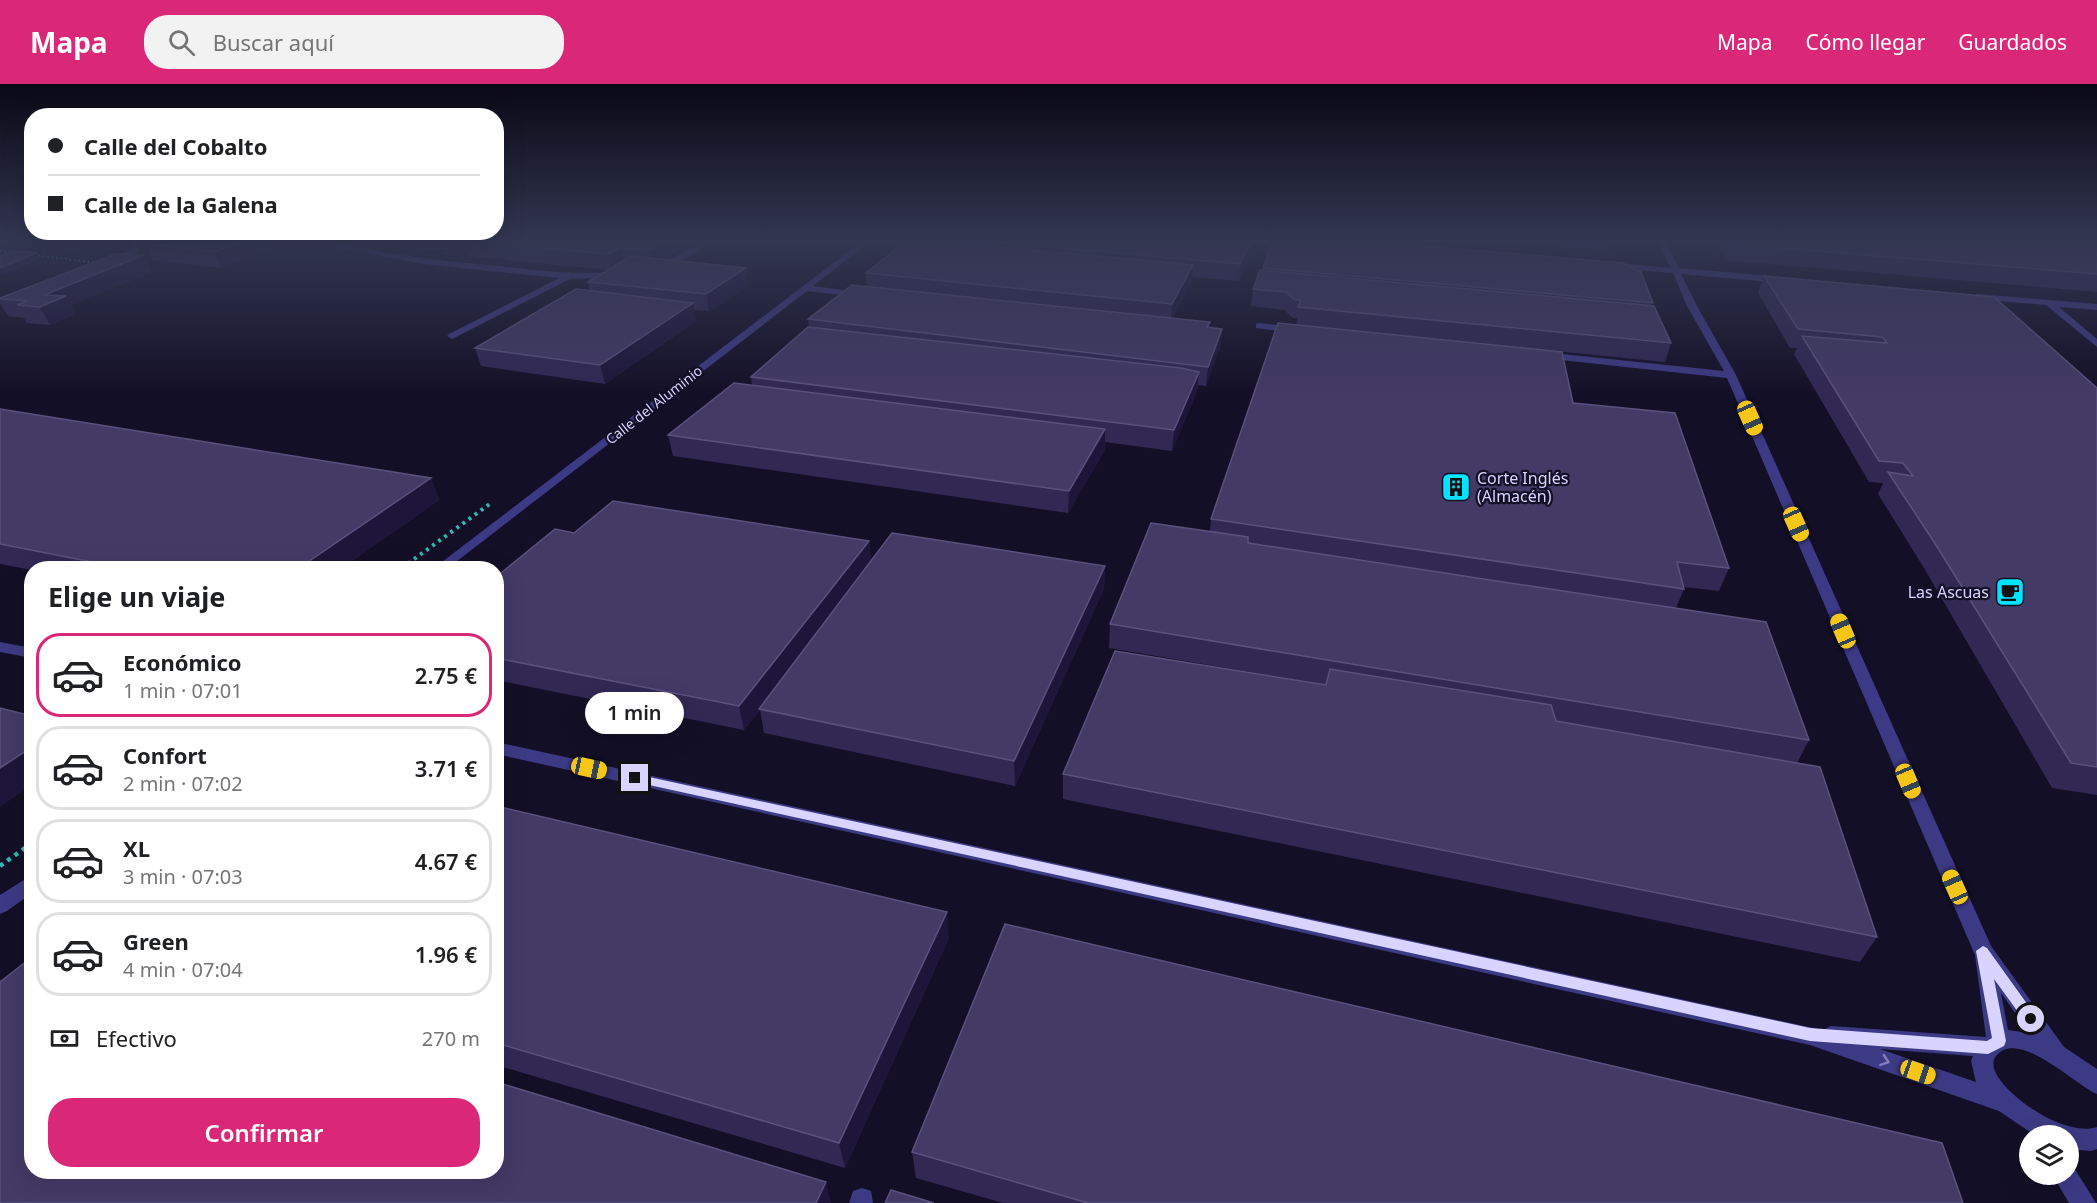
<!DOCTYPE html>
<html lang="es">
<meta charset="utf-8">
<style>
body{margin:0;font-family:"Noto Sans",sans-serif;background:#f2f2f2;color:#202124;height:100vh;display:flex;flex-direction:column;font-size:22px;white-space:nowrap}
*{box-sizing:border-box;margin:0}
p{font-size:20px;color:#757577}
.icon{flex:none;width:33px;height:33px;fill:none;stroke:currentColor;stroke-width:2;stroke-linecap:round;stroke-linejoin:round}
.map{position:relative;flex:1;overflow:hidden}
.panel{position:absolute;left:24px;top:477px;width:480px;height:618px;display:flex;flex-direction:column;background:#fff;border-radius:24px;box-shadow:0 6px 24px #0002}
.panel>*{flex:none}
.top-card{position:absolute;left:24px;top:24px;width:480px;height:132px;border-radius:24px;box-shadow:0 6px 24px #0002;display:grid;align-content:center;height:132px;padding:0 24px;background:#fff}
.buttons{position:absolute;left:2019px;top:1041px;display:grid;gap:12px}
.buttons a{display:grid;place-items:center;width:60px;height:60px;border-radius:50%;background:#fff;box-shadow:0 6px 24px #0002;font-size:30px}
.end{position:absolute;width:27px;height:27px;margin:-14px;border:8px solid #d9d4ff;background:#111;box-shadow:0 0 0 3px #111}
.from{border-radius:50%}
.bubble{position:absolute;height:42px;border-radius:21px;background:#fff;box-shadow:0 6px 24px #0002;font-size:20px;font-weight:600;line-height:42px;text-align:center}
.car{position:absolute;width:18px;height:36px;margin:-18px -9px;border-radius:8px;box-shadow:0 0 4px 2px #0007;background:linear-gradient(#f5c518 24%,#345 0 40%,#f5c518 0 76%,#345 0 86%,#f5c518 0)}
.top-card b{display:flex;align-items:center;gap:21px;height:57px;font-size:22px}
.top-card b+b{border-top:2px solid #e0e0e0}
.top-card i{width:15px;height:15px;background:#202124}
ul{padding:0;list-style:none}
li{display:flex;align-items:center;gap:18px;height:84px;margin:0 12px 9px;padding:0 12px;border:3px solid #e0e0e0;border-radius:24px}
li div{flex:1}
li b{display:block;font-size:22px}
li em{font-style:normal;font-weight:600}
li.current{border-color:#db2777}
li>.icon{width:54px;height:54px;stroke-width:1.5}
h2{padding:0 24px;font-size:27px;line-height:72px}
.pay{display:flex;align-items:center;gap:15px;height:66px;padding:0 24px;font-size:22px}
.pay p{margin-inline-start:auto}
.button{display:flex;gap:12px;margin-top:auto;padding:12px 24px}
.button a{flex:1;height:69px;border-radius:24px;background:#db2777;color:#fff;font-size:24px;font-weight:600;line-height:69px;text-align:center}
header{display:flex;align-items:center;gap:36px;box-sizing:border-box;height:84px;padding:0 30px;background:#db2777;color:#fff}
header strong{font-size:28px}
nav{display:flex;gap:33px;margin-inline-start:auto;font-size:21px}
.search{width:420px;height:54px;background:#f2f2f2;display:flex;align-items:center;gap:15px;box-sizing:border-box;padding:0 21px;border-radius:24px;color:#757577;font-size:22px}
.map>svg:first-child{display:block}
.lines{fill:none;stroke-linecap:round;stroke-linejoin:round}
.path-far2{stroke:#2fb8b0;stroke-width:2;stroke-dasharray:1.5 3;stroke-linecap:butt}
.path-far1{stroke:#2fb8b0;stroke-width:4;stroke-dasharray:3 4.5;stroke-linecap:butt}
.path{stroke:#2fb8b0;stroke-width:4.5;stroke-dasharray:4 5;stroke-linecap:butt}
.minor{fill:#3d3a85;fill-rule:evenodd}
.wall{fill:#312854}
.shaded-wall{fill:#1d163a}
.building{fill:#433a66;stroke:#5a527e;stroke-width:1.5}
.oneway{stroke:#837fbc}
.route{fill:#d9d4ff}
.labels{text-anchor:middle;stroke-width:4.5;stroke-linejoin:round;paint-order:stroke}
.far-street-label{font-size:14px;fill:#d9d4ff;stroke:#130f26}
.poi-label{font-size:16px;fill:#d9d4ff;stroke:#130f26;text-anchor:start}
</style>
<header>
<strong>Mapa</strong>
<div class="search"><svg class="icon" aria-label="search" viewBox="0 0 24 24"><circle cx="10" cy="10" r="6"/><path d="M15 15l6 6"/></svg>Buscar aquí</div>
<nav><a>Mapa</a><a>Cómo llegar</a><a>Guardados</a></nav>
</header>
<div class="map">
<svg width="2097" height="1119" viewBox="0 0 2097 1119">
<rect width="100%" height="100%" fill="#130f26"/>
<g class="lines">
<!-- path-far2 -->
<g class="path-far2">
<path d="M1250,158L1276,160"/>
<path d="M0,167L14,169"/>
<path d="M34,171L98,179"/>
</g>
<!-- path-far1 -->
<path class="path-far1" d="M402,484L491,419"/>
<!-- path -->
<path class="path" d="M0,782L32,759"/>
<!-- minor -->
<g class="minor">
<path d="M140,157H151L138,162V168L116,176L112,174L131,165V159Z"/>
<path d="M334,157H342L344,160C398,173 453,178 508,183C545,187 581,192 618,187L622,190L604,194L570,195L452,255L447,252L449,250L559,194L424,180L338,164Z"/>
<path d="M708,157H717L681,177L656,186L652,183Z"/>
<path d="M862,157H871L813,202L857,208L861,211L860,213L807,207L448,484H434Z"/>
<path d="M1658,157H1666L1679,184L1783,193L1787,196L1783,199L1681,190L1697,222L1736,291L1991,862L2064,963L2097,985V1010C2078,1003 2018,943 1996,972C1991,978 1994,987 1998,993C2014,1018 2067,1053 2097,1043V1065L2091,1067L2068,1065V1052H2036L1999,1027L1810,961L496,670V658L1823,946L1831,942L1986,953L1975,871L1727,294L1543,274L1538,271L1543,268L1724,287L1687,222L1673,189L1610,184L1606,181L1610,178L1670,184ZM2001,909L2029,949L2008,946ZM1880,965L1973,972L1971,977L1976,998Z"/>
<path d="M1977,210L2097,220V226L2059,223L2097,255V263L2046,221L1974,215L1973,213Z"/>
<path d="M1259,239L1295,243L1300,246L1295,249L1256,244V240Z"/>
<path d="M0,558L32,564V574L0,568Z"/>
<path d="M32,791V809L7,827L0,830V811Z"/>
<path d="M2068,1080L2073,1082L2096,1119H2069L2052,1090H2068Z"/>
<path d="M862,1104L871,1107L873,1119H849L853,1107Z"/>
</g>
</g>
<!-- wall -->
<g class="wall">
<path d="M0,157H103L75,166Z"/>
<path d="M155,157H276L278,163L221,184L153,176L146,160Z"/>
<path d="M351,157H697L665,175L749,201L709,227L694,226L696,237L605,300L481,282L475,264L590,207L588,198L608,186L467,172L466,169H464L456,172L442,170L441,167Z"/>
<path d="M906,157H1253L1252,169L1239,197L1192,193V198L1173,234L1209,243L1222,245L1220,263L1206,302L1198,301L1197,307L1172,367L1105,358V366L1068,429L673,372L668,351L752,301L751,293L809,243L808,235L867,202L866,189Z"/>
<path d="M1483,157H1615L1613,165L1607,167Z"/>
<path d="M1713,157H2097V208L1726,176Z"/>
<path d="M1263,184L1653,219L1652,222L1671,259L1665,278L1334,245L1573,319L1729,484L1719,507L1684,503V505L1676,524L1809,656L1797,679L1877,853L1860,878L1063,715V690L1326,601L1109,564L1110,540L1210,447L1211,435L1296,241L1297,234H1293L1284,226L1251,222L1253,205L1263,186Z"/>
<path d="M152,188L71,221L75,230L50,241L27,239L24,234L8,232L0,219V214Z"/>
<path d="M1764,192L2097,304V711L2052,704L1924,484L1878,410L1883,399L1869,398L1794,270L1797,264H1790L1758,209Z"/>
<path d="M0,325L431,394L439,416L342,484H32V486L0,480Z"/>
<path d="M574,449L869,457L871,477L1105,482L1104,505L1015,702L764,649L760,626L744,646L496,596V493Z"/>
<path d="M496,722L949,854L845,1084L496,981Z"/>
<path d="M912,1068L1963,1119H1003L916,1094Z"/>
</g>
<!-- shaded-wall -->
<g class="shaded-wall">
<path d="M70,157H103L75,166Z"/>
<path d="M245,157H276L278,163L221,184L214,168Z"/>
<path d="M451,157H460L464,169L456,172Z"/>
<path d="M665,157H697L653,182L649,166Z"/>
<path d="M1252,157H1253L1252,169L1239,197L1240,180Z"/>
<path d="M1610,157H1615L1613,165L1607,167Z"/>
<path d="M620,164L624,180L612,186L608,170Z"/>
<path d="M37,169L40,175L0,192V184Z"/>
<path d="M144,171L152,188L71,221L75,230L50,241L40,223L44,211Z"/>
<path d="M1193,181L1192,198L1171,238L1172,220Z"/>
<path d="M746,184L749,201L709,227L706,210Z"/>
<path d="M693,219L696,237L605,300L600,281Z"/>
<path d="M1222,245L1220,263L1206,302L1208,283Z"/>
<path d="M1199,288L1197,307L1172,367L1174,346Z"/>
<path d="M1105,345V366L1068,429L1069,407Z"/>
<path d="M431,394L439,416L342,484H299Z"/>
<path d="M869,457L871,480L759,625L760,626L744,646L739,622Z"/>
<path d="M1105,482L1104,505L1015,702L1014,677Z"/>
<path d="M32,663V701L0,723V684Z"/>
<path d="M947,828L949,854L845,1084L839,1059Z"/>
<path d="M826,1098L831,1119H816Z"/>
</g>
<!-- building -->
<g class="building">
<path d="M155,157H245L214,168L146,160Z"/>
<path d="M472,157H665L649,166L620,164L608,170Z"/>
<path d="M906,157H929L1193,181L1172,220L866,189Z"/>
<path d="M982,157H1252L1240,180Z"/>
<path d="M1273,157H1368L1623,179L1641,188L1653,219L1263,184Z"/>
<path d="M1729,157H2097V190L1732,160Z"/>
<path d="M13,167L37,169L0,184V172Z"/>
<path d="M116,170L144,171L44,211L66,212L40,223L17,221L28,217L0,215V214Z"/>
<path d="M631,172L746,184L706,210L588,198Z"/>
<path d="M1260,186L1654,222L1671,259L1298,223L1301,216H1295L1286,208L1253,205Z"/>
<path d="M1764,192L1994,213L2097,304V683L2071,679L1936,461L1888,388L1913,392L1903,379L1879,377L1802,252L1887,259L1882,253L1798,245Z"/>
<path d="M852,201L1210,238L1207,243L1222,245L1208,283L808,235Z"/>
<path d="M576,205L693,219L600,281L475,264Z"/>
<path d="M1278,239L1562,268L1573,319L1675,329L1729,484L1677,478L1684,505L1211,435Z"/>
<path d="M808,243L1181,284L1199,288L1174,346L751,293Z"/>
<path d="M734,299L1105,345L1069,407L668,351Z"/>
<path d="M0,325L431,394L299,484H123L0,460Z"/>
<path d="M613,417L869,457L739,622L496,574V493L555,445L574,449Z"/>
<path d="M1151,439L1248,453V459L1766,538L1809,656L1110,540Z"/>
<path d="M892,449L1105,482L1014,677L759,625Z"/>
<path d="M1115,567L1326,601L1330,585L1551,621L1556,637L1820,683L1877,853L1063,690Z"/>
<path d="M0,624L32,632V663L0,684Z"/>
<path d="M496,722L947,828L839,1059L496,959Z"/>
<path d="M1005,840L1942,1059L1963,1119H1088L912,1068Z"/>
<path d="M32,873V1088H496V998L826,1098L816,1119H0V898Z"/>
<path d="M891,1106L934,1119H885Z"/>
</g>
<!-- one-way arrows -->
<defs><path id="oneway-chevron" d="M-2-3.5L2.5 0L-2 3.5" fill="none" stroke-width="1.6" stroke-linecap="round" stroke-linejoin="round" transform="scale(1.5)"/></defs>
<use class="oneway" href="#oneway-chevron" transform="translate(1885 977) rotate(19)"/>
<!-- sky -->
<linearGradient id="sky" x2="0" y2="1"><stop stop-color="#0a0815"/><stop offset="0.5" stop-color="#333752"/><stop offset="1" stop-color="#333752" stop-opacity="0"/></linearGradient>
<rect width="2097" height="313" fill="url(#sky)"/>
<!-- route -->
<path class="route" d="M635,690L1810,944L1987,957L1992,954L1976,867L1983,862L1987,864L2038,935L2036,939H2026L1994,895L2006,957L2004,962L1988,970L1810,957L631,697L629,694Z"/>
<!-- icons -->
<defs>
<g id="building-square" transform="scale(1.5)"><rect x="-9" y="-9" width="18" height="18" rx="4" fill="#00e5ff" stroke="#130f26"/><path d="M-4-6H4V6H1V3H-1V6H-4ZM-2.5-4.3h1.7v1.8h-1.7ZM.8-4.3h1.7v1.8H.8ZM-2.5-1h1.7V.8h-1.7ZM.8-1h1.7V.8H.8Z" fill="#111"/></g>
<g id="cafe-square" transform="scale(1.5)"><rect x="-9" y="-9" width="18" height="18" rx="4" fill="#00e5ff" stroke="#130f26"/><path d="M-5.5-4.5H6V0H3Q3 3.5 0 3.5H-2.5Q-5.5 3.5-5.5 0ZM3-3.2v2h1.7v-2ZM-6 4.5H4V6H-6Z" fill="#111"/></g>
</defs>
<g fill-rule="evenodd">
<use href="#building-square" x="1456" y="403"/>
<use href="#cafe-square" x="2010" y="508"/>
</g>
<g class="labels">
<!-- far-street labels -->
<g class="far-street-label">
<text transform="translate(654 321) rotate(-38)" y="5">Calle del Aluminio</text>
</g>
<!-- poi labels -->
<g class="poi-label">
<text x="1477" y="400">Corte Inglés<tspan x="1477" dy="18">(Almacén)</tspan></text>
<text x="1989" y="514" text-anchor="end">Las Ascuas</text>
</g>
</g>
</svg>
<div class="buttons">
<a><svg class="icon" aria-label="layers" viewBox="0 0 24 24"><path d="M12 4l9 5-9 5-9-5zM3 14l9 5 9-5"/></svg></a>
</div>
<i class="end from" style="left:2031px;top:935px"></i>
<i class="end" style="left:635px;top:694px"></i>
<div class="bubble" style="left:585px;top:608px;width:99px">1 min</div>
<i class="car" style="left:1750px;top:334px;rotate:156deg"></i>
<i class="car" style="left:1796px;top:440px;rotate:156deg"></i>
<i class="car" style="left:1843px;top:547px;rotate:337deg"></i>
<i class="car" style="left:589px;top:684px;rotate:102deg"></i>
<i class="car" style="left:1908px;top:697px;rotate:157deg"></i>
<i class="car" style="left:1955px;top:803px;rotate:336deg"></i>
<i class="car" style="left:1918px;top:988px;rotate:109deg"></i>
<div class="top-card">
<b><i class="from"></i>Calle del Cobalto</b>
<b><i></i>Calle de la Galena</b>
</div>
<section class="panel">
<h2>Elige un viaje</h2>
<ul>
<li class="current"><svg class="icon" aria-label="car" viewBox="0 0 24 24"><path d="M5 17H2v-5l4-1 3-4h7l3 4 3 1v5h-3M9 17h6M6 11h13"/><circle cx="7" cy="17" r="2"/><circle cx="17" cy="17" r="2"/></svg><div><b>Económico</b><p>1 min · 07:01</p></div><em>2.75 €</em></li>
<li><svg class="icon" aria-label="car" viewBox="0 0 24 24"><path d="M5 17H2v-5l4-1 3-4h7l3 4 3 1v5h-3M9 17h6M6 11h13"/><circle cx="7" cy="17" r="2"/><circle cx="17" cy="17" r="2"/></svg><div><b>Confort</b><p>2 min · 07:02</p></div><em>3.71 €</em></li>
<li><svg class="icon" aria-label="car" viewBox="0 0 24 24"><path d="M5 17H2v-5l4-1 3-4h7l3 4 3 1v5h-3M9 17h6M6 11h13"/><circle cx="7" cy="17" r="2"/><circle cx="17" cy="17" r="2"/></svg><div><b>XL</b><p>3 min · 07:03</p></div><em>4.67 €</em></li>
<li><svg class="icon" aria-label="car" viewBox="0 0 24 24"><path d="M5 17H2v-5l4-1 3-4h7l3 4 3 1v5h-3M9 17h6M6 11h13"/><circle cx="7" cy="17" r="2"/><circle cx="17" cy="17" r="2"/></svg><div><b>Green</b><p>4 min · 07:04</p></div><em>1.96 €</em></li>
</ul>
<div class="pay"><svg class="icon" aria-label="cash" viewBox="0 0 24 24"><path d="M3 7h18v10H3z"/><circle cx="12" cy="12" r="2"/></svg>Efectivo<p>270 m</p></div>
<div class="button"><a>Confirmar</a></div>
</section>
</div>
